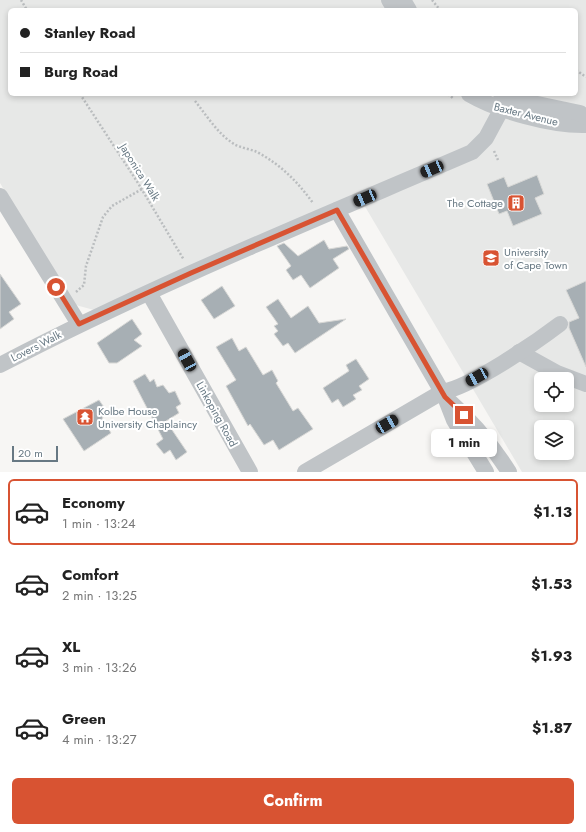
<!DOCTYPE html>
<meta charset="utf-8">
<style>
body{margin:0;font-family:Jost,sans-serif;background:#f6f6f6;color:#222;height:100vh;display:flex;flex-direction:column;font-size:15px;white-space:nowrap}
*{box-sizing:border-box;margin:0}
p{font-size:13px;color:#767676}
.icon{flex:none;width:22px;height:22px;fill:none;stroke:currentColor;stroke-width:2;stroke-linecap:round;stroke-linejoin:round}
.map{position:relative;height:472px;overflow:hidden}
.details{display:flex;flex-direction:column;background:#fff;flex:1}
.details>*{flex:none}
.hud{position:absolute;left:8px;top:8px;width:570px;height:88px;border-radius:6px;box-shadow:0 2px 6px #0003;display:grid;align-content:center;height:88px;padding:0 12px;background:#fff}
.buttons{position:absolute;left:534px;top:372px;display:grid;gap:8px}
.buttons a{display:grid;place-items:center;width:40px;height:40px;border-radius:6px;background:#fff;box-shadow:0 2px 6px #0003;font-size:20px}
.scale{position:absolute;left:12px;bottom:10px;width:46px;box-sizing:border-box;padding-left:4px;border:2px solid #677883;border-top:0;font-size:11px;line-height:14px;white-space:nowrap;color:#677883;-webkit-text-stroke:3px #fff;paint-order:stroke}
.end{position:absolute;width:18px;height:18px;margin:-9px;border:5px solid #d85332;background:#fff;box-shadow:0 0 0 2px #fff}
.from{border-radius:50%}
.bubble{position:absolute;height:28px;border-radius:6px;background:#fff;box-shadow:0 2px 6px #0003;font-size:13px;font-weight:700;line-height:28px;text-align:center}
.car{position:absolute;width:12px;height:24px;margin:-12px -6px;border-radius:5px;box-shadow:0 0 3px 1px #0007;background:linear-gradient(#222 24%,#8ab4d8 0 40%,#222 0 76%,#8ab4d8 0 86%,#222 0)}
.hud b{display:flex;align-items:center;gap:14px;height:38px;font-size:15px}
.hud b+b{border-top:1px solid #e0e0e0}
.hud i{width:10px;height:10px;background:#222}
ul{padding:7px 0 0;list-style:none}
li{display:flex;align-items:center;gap:12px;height:66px;margin:0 8px 6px;padding:0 4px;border:2px solid transparent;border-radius:6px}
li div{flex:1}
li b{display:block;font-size:15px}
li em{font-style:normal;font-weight:700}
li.current{border-color:#d85332}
li>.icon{width:36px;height:36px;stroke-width:1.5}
.primary-button{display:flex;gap:8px;margin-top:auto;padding:8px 12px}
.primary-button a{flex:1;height:46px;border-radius:6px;background:#d85332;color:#fff;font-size:16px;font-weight:700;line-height:46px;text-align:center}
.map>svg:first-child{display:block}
.built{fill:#e7e8e7;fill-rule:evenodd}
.building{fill:#a7afb4;stroke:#d8d8d6}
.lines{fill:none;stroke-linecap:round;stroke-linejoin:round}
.path{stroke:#babdbf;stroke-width:2.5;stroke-dasharray:2 2;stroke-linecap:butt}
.minor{stroke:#c0c4c7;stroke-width:16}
.route{stroke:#d85332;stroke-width:5}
.labels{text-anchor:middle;stroke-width:4;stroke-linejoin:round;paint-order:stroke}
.street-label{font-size:11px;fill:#677883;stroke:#fff}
.poi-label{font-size:11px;fill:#677883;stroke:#fff;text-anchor:start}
</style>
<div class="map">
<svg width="586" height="472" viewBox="0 0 586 472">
<rect width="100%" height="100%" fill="#f7f6f4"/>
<!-- built -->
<path class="built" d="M0,0H586V472H522L357,193L94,310L72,304L0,183ZM10,10H576V94H10ZM541,379H567V405H541ZM541,427H567V453H541Z"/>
<!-- building -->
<g class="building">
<path d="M537,175L544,194L535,198L542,214L513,226L507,211L499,214L487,184L504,177L508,187Z"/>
<path d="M324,240L329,249L347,246L349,249L333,259L339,268L310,288L301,275L293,280L286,270L291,266L277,246L284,243L298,256Z"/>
<path d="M0,274L21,304L9,312L14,319L0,329Z"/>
<path d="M586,281V367L569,328V322L579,318L566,290Z"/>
<path d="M222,286L235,306L214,319L201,300Z"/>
<path d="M278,299L291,318L308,306L319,323L346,319L295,353L288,343L283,346L274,334L278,331L274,326L278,324L266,307Z"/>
<path d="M132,319L142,334L134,340L142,346L117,363H109L97,343Z"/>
<path d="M232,338L239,351L246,347L263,375L272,370L278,381L276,383L293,411L298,408L313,429L279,450L273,440L264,445L250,424L248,426L226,386L236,380L216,347Z"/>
<path d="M356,359L369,379L359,386L362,390L353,395L356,399L343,407L338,399L332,403L323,388L349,371L346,365Z"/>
<path d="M145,374L150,382L154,379L157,387L163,385L169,393L175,391L181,404L176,407L179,413L166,421L187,452L176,460L170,450L164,454L156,444L163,439L133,381Z"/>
<path d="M99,400L108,413L102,418L111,433L84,451L63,419Z"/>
</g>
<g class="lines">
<!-- path -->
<g class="path">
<path d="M21,0L27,10"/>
<path d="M432,0L440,10"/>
<path d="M576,70L586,77"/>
<path d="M80,94L138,183L184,260"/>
<path d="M448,94L454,99"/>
<path d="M195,101C207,116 218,134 234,144C241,148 250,149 257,152C281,165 297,181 313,203"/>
<path d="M494,151L498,160"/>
<path d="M76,292L84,285L86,266L103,217L112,206L142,189"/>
</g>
<!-- minor -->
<g class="minor">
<path d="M389,0L395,10"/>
<path d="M403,0L409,10"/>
<path d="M469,94C498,111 552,126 586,125"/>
<path d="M501,94L528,102L580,113L586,117"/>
<path d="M0,196L79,324"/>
<path d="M337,210L445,397L454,420L486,472"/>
<path d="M149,293L250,472"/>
<path d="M519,352L557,373L586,384"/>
<path d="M0,365C153,285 314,220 472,152L486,138L508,97"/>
<path d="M447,399C471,420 492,445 509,472"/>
<path d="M305,472L442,392C471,387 535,343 560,324"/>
</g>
</g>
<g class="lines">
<!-- route -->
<path class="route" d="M56,287L79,324L191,273L337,210L445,397L464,415"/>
</g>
<!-- icons -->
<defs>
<g id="building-square" transform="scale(0.9)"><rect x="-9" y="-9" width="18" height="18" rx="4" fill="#d85332" stroke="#fff"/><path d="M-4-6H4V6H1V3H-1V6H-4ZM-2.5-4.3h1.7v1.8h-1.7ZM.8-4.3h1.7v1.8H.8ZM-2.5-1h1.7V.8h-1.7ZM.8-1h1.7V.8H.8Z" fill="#fff"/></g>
<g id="university-square" transform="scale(0.9)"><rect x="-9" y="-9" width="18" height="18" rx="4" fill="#d85332" stroke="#fff"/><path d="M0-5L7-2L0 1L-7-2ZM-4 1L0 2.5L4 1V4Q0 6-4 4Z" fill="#fff"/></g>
<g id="temple-square" transform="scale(0.9)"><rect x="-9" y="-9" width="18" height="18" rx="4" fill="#d85332" stroke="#fff"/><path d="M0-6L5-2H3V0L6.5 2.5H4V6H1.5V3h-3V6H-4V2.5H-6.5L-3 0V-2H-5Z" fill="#fff"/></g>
</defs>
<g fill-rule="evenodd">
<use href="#building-square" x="516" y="203"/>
<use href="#university-square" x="491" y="258"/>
<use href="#temple-square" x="85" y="417"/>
</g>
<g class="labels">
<!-- street labels -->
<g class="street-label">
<text transform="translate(526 114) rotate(14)" y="4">Baxter Avenue</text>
<text transform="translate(140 172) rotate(58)" y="4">Japonica Walk</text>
<text transform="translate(36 346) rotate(-27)" y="4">Lovers Walk</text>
<text transform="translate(217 414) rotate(61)" y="4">Linkoping Road</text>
</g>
<!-- poi labels -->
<g class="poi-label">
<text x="503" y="207" text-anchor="end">The Cottage</text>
<text x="504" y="256">University<tspan x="504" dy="13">of Cape Town</tspan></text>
<text x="98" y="415">Kolbe House<tspan x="98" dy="13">University Chaplaincy</tspan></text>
</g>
</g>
</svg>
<div class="buttons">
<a><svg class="icon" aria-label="locate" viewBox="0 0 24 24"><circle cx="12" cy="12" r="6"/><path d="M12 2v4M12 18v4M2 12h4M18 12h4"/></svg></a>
<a><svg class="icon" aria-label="layers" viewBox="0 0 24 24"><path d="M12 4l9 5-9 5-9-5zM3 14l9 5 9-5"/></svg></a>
</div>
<div class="scale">20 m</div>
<i class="end from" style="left:56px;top:287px"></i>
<i class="end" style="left:464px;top:415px"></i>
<div class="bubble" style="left:431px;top:429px;width:66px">1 min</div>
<i class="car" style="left:432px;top:169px;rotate:247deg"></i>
<i class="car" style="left:365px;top:198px;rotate:247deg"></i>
<i class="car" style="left:187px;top:360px;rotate:331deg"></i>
<i class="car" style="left:477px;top:377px;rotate:241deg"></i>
<i class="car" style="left:387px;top:424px;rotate:60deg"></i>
<div class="hud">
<b><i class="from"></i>Stanley Road</b>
<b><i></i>Burg Road</b>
</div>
</div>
<section class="details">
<ul>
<li class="current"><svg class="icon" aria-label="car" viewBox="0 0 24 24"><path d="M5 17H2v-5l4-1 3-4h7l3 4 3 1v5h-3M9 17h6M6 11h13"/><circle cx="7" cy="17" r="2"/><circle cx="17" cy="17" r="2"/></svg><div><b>Economy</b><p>1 min · 13:24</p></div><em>$1.13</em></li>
<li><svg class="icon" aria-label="car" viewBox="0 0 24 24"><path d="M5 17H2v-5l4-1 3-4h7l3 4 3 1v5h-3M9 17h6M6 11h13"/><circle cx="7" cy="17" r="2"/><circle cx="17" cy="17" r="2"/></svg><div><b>Comfort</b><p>2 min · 13:25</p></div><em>$1.53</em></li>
<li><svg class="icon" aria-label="car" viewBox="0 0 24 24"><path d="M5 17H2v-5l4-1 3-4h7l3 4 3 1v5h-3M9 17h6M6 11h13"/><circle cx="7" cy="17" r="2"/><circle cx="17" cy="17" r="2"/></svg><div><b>XL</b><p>3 min · 13:26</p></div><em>$1.93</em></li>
<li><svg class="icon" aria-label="car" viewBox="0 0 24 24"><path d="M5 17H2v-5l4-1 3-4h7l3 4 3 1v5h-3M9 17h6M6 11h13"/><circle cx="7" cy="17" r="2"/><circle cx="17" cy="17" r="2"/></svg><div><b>Green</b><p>4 min · 13:27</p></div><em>$1.87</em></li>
</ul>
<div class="primary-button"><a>Confirm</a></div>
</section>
